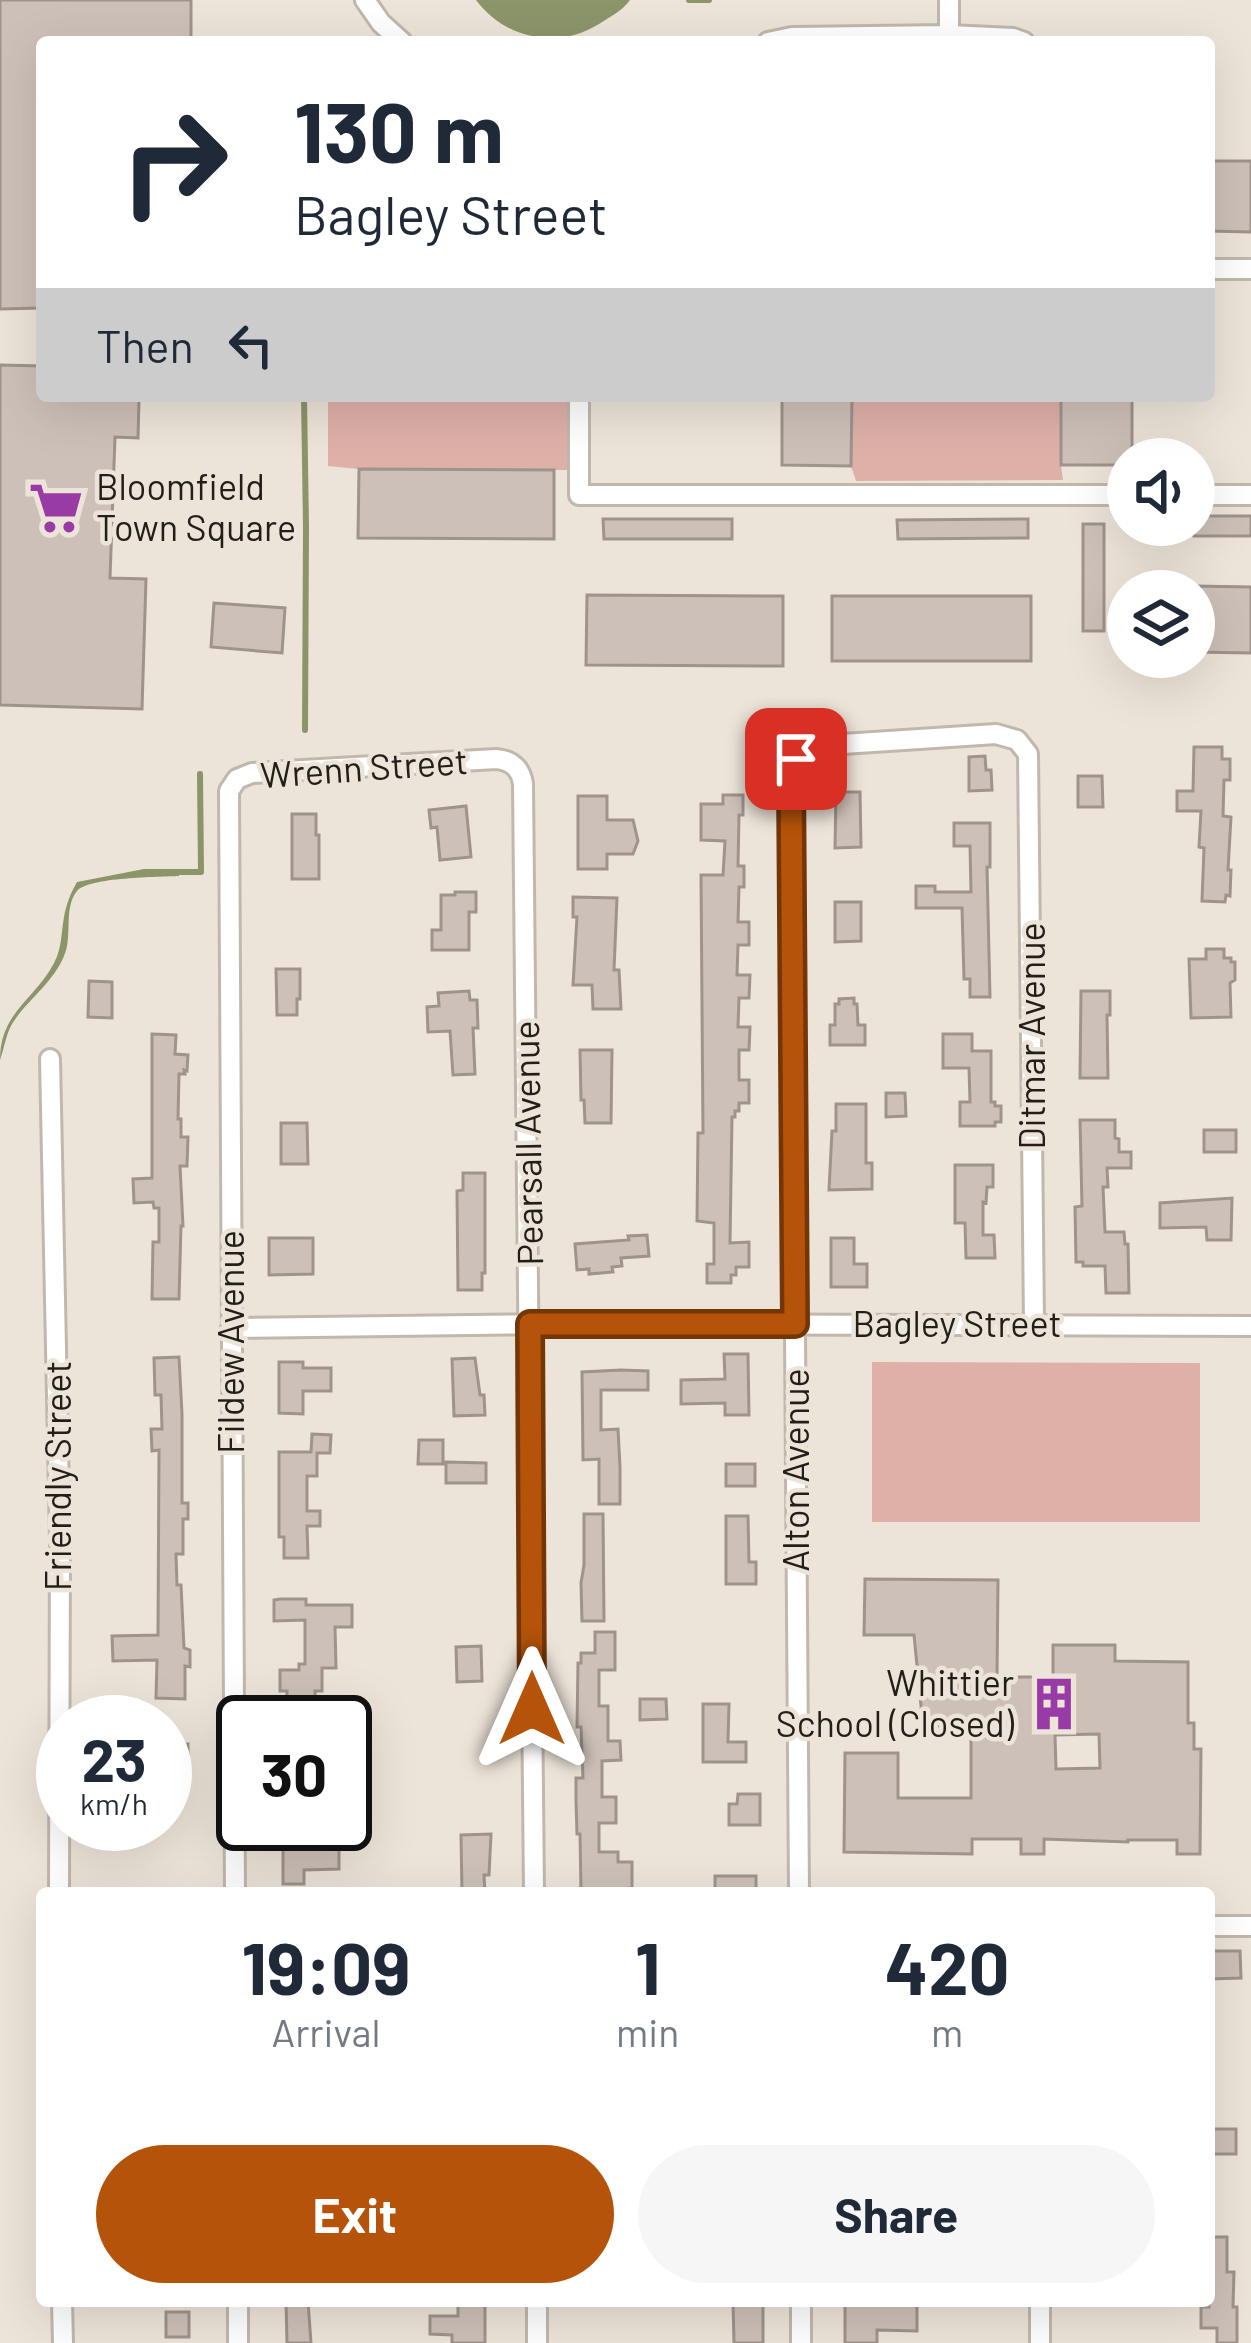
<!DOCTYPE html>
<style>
body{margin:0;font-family:Barlow,sans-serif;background:#f6f6f7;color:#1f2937;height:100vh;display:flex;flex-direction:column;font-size:45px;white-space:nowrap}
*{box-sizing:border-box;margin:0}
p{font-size:39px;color:#747a83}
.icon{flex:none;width:66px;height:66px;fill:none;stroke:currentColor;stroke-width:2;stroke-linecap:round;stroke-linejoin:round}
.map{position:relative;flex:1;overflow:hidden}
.panel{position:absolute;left:36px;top:1887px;width:1179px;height:420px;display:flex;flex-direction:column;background:#fff;border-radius:12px;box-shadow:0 12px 48px #0002}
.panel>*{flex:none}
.guide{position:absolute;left:36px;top:36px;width:1179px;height:366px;border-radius:12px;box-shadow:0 12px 48px #0002;background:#fff;color:#1f2937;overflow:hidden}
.fabs{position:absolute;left:1107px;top:438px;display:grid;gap:24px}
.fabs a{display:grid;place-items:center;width:108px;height:108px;border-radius:50%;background:#fff;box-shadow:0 12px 48px #0002;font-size:60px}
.speed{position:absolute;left:36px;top:1695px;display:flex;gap:24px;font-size:60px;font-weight:700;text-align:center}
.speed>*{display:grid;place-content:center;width:156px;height:156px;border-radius:50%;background:#fff;box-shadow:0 12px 48px #0002;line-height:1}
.speed small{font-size:30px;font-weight:400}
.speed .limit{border:6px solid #111;border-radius:18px;background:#fff;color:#111}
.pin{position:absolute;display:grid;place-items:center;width:102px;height:102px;color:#fff;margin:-51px;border-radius:24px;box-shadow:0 6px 18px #0006}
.me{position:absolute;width:132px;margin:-66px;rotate:0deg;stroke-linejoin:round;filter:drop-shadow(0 0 9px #0008)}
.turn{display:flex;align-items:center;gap:42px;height:252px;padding:0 60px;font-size:54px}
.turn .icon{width:156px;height:156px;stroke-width:2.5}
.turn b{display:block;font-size:84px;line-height:102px}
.then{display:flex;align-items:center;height:114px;padding:0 60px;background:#0003;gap:24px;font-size:45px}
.eta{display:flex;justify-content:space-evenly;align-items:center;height:204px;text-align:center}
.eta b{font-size:72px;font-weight:700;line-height:84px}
.button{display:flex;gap:24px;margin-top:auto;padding:24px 60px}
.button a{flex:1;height:138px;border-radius:72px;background:#b45309;color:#fff;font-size:48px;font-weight:700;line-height:138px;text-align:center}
.button a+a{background:#f6f6f7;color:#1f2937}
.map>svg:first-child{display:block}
</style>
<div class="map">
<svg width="1251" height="2343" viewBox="0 0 1251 2343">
<rect width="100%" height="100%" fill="#ede4d9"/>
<!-- green -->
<path fill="#deb0a8" d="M 328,396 L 567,396 L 567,470 L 359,469 L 328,466 Z
M 852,396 L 1061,396 L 1061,465 L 1063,480 L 856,481 L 851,466 Z
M 872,1362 L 1200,1363 L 1200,1522 L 872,1522 Z"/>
<!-- water -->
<path fill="#8c956a" d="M 476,0 L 630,0 C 621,12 611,16 599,24 C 557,50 505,39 476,0 Z
M 144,869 L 182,869 L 179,876 C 160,877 88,877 77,891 C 63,908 73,937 64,956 C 53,983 27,1000 12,1024 C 6,1034 4,1049 0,1060 C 0,1012 34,1001 54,963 C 62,948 61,934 64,917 C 66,905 71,892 77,882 Z"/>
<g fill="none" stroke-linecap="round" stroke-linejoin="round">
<!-- stream -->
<path stroke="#8c956a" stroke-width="6" d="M 689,0 L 709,0
M 304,396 L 306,527 L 305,730
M 181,872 L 201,872 L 200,774"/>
</g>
<!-- building -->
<path fill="#cdc0b8" stroke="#9f938c" stroke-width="3" fill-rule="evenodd" d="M 0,0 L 191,0 L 191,42 L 42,42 L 42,308 L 0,309 Z
M 1209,161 L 1251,161 L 1251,232 L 1209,231 Z
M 0,365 L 42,366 L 42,396 L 116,396 L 116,399 L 139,400 L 138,438 L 115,437 L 110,578 L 146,579 L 142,709 L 0,705 Z
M 782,396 L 852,396 L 851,466 L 782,465 Z
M 1061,396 L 1132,396 L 1132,459 L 1128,459 L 1128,465 L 1061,465 Z
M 359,469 L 554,470 L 554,539 L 358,538 Z
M 1194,516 L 1251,516 L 1251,536 L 1194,536 Z
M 603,519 L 732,519 L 732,539 L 604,539 Z
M 1028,519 L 1028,538 L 898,539 L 897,520 Z
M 1083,524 L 1104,524 L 1104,631 L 1083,631 Z
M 1194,586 L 1251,587 L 1251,653 L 1194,652 Z
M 587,595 L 783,596 L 783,666 L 586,665 Z
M 832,596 L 1031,596 L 1031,661 L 832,661 Z
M 214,603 L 285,608 L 282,653 L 211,647 Z
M 1194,747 L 1222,747 L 1222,759 L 1230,759 L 1230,780 L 1224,780 L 1223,816 L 1231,817 L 1228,870 L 1231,870 L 1230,896 L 1226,895 L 1225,902 L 1202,901 L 1204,848 L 1199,847 L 1201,811 L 1177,811 L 1177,791 L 1193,791 Z
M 985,756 L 986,770 L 991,770 L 992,790 L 969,791 L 969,757 Z
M 1078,776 L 1102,776 L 1103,807 L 1078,807 Z
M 836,792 L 860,792 L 861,847 L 835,848 Z
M 723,795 L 743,795 L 743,815 L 739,815 L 738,866 L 744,866 L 744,887 L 739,887 L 738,922 L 749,922 L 749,945 L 738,945 L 737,975 L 750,975 L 749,998 L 739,998 L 738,1027 L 750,1027 L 749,1050 L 739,1050 L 739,1080 L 749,1080 L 749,1103 L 739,1103 L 739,1111 L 735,1111 L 735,1117 L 732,1117 L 730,1243 L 749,1242 L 749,1267 L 736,1267 L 736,1275 L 731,1275 L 731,1283 L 707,1283 L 707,1264 L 714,1264 L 714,1223 L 697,1221 L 698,1133 L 703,1133 L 701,875 L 723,875 L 725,841 L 701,840 L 701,804 L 723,804 Z
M 578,796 L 607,796 L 607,820 L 633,820 L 638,841 L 633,854 L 607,854 L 607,869 L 578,869 Z
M 466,806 L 471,857 L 440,860 L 437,827 L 431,828 L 429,810 Z
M 292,814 L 316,814 L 316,835 L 319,835 L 319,879 L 292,879 Z
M 954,823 L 990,823 L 990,867 L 987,867 L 990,997 L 970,997 L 970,979 L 964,979 L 962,908 L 916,908 L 916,886 L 935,886 L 935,892 L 971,892 L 970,846 L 954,846 Z
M 455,892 L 476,892 L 476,912 L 469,912 L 469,950 L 432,950 L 432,930 L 441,930 L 441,895 L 455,895 Z
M 573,897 L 617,898 L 614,970 L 619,970 L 621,1009 L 593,1009 L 592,985 L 573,985 L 577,917 L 573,917 Z
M 835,902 L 861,902 L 861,941 L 835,942 Z
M 1206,949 L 1224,949 L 1224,958 L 1231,958 L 1231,962 L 1235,962 L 1235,980 L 1230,983 L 1231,1017 L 1191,1018 L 1189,959 L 1206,959 Z
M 276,969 L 300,969 L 300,999 L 297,999 L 297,1015 L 277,1015 Z
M 89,981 L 112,982 L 112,1018 L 88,1017 Z
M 469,991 L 470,1000 L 477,1000 L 478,1028 L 473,1028 L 475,1074 L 453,1075 L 450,1031 L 428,1032 L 427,1007 L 439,1006 L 438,993 Z
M 1081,991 L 1110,991 L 1110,1015 L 1107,1015 L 1108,1078 L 1080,1078 Z
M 854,998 L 854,1004 L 857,1004 L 858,1025 L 865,1025 L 865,1045 L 830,1045 L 830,1025 L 835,1025 L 835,1004 L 839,1004 L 839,999 Z
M 152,1034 L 176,1035 L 175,1054 L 188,1055 L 187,1071 L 184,1070 L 185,1074 L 179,1074 L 178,1119 L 181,1119 L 181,1137 L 188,1137 L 187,1166 L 180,1166 L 183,1226 L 181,1226 L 179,1299 L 152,1299 L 153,1242 L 159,1242 L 159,1208 L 154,1208 L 153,1202 L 134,1203 L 133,1179 L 152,1178 Z
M 943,1034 L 972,1034 L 972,1051 L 991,1051 L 991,1102 L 995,1102 L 995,1106 L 1001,1106 L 1001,1122 L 995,1122 L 995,1126 L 960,1126 L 960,1102 L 970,1102 L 969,1068 L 943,1068 Z
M 580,1050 L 612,1050 L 611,1123 L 585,1123 L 584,1100 L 581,1100 Z
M 886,1093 L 905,1093 L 906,1116 L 886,1117 Z
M 836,1104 L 866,1104 L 866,1163 L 872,1163 L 872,1189 L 829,1190 L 832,1131 L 836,1131 Z
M 1080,1120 L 1115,1120 L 1115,1138 L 1119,1139 L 1119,1152 L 1131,1152 L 1131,1168 L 1107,1168 L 1108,1187 L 1103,1187 L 1105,1232 L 1124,1232 L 1125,1244 L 1128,1244 L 1129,1293 L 1106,1293 L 1105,1266 L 1083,1266 L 1083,1262 L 1076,1262 L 1075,1207 L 1082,1206 Z
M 281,1123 L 307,1123 L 308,1164 L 281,1164 Z
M 1204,1130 L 1236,1130 L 1236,1152 L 1204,1152 Z
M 955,1165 L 993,1165 L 993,1187 L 987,1187 L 986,1203 L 983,1202 L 983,1235 L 994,1235 L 995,1258 L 966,1258 L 965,1223 L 955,1223 Z
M 463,1173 L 485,1173 L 485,1273 L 482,1273 L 482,1290 L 458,1290 L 457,1191 L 463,1190 Z
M 1232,1198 L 1231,1240 L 1207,1240 L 1206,1227 L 1160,1228 L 1160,1203 Z
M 647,1235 L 649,1256 L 621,1258 L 622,1266 L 612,1267 L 613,1272 L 589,1274 L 589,1269 L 577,1270 L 575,1244 L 629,1240 L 628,1236 Z
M 269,1238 L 313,1238 L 313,1274 L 269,1275 Z
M 831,1238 L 854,1238 L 854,1264 L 867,1264 L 867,1287 L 831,1287 Z
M 724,1354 L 748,1354 L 749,1415 L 725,1415 L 725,1403 L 681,1404 L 681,1380 L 725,1379 Z
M 179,1357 L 182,1414 L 182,1503 L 188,1503 L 188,1519 L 183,1519 L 183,1554 L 176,1554 L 177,1585 L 181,1585 L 184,1648 L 190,1650 L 190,1667 L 185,1666 L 185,1699 L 156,1698 L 157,1660 L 113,1661 L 112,1636 L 158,1635 L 159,1450 L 152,1451 L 151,1429 L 162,1429 L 161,1395 L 155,1395 L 154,1358 Z
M 475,1358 L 480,1395 L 484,1395 L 485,1415 L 454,1416 L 452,1359 Z
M 279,1362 L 303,1362 L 303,1368 L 331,1368 L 331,1391 L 303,1391 L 303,1414 L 279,1413 Z
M 621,1370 L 648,1371 L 648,1390 L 601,1390 L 601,1430 L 618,1429 L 620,1467 L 620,1504 L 599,1504 L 599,1459 L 583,1460 L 582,1372 Z
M 312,1434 L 331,1435 L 330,1453 L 317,1453 L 317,1476 L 307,1476 L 307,1511 L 320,1511 L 320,1526 L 307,1526 L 308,1558 L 284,1558 L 284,1537 L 279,1537 L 279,1452 L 311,1452 Z
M 419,1440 L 443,1440 L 443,1464 L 418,1464 Z
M 446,1462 L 486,1463 L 486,1483 L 446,1483 Z
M 726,1464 L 755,1464 L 755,1486 L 726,1486 Z
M 584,1514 L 603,1514 L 604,1621 L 582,1621 L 581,1583 L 584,1565 Z
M 726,1516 L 748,1516 L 749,1562 L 756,1562 L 756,1584 L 726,1584 Z
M 865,1579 L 998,1580 L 997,1677 L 1053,1677 L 1053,1645 L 1115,1645 L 1115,1661 L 1188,1662 L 1188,1723 L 1194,1723 L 1194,1749 L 1201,1749 L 1200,1854 L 1177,1854 L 1177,1840 L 1128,1840 L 1128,1842 L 1044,1839 L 1044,1854 L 1021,1854 L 1021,1839 L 972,1839 L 972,1854 L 844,1852 L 845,1753 L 898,1753 L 898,1798 L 971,1798 L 971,1734 L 959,1735 L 959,1726 L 923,1726 L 914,1635 L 864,1635 ZM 1099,1734 L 1100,1768 L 1056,1769 L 1055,1735 Z
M 280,1599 L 306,1599 L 306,1605 L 352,1605 L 352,1627 L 335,1627 L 336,1668 L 322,1668 L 322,1691 L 315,1691 L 316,1722 L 286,1722 L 287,1691 L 280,1691 L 280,1670 L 299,1670 L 299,1664 L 305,1664 L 305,1620 L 274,1621 L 274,1600 Z
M 595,1632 L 615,1632 L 615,1670 L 599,1670 L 599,1706 L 608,1706 L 608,1741 L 620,1741 L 621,1760 L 602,1761 L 602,1797 L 616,1797 L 616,1823 L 599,1823 L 599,1852 L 618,1852 L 618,1862 L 632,1862 L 632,1888 L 581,1892 L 580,1834 L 577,1834 L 576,1801 L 576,1778 L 583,1778 L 581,1727 L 577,1727 L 578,1663 L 581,1663 L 581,1653 L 595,1653 Z
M 481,1646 L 482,1681 L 457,1682 L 456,1647 Z
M 640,1699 L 666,1699 L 667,1719 L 640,1720 Z
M 703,1704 L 729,1704 L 728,1742 L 746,1742 L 746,1762 L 703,1762 Z
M 165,1744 L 188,1744 L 188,1767 L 165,1766 Z
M 738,1794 L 760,1794 L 760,1825 L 729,1825 L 729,1804 L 737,1804 Z
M 283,1824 L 322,1824 L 322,1847 L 339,1847 L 339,1869 L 304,1870 L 304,1884 L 283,1884 Z
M 491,1834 L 489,1875 L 484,1875 L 485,1893 L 462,1893 L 461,1835 Z
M 715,1876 L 756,1876 L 756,1893 L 715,1893 Z
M 1209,1951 L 1240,1951 L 1241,1978 L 1209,1979 Z
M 1209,2129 L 1236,2129 L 1236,2154 L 1209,2154 Z
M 1209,2237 L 1227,2237 L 1227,2272 L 1234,2272 L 1233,2307 L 1237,2307 L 1237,2343 L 1217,2343 L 1217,2328 L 1201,2328 L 1201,2307 L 1209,2307 Z
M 286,2301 L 308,2301 L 311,2343 L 287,2343 Z
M 458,2301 L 485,2301 L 485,2343 L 452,2343 L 452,2335 L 430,2334 L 430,2316 L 458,2316 Z
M 733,2301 L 763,2301 L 763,2343 L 734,2343 Z
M 845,2301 L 917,2305 L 917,2331 L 877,2330 L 877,2343 L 845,2343 Z
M 166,2312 L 189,2312 L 189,2337 L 166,2337 Z"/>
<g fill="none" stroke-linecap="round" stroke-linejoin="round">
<defs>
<path id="street" d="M 365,0 L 381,23 L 402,42
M 949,35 L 949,0
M 768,42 L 792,37 L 949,35 L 1013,38 L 1024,42
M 1209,269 L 1251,269
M 579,396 L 579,495 L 1128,495
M 1194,495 L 1251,495
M 50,1059 L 60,1541 L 59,1893
M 231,1328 L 546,1324 L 1251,1326
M 235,1893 L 229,791 L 237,779 L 252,773 L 496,759 C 512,760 521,769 523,784 L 534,1893
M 799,1893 L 791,775 L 796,759 L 812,746 L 996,734 L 1017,740 L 1028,754 L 1034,1324
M 1209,1926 L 1251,1926
M 62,2301 L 63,2343
M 238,2301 L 238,2343
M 537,2301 L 537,2343
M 801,2301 L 801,2343
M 1040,2301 L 1040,2343"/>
</defs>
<!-- street casing -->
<use href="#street" stroke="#c1b8ad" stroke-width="24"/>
<!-- street -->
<use href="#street" stroke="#fff" stroke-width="18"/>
</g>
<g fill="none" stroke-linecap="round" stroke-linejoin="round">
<defs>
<path id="route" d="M 532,1709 L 530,1324 L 795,1324 L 791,775 L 796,759"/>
</defs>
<!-- route casing -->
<use href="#route" stroke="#753606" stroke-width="30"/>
<!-- route -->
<use href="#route" stroke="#b45309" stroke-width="21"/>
</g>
<!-- icons -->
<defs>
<symbol id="supermarket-bare" viewBox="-9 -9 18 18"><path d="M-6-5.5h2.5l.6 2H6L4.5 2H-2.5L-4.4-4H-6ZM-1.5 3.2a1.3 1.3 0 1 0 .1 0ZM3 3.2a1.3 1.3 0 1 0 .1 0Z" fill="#983ba5" stroke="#ede4d9" stroke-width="2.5" paint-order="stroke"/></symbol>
<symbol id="building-bare" viewBox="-9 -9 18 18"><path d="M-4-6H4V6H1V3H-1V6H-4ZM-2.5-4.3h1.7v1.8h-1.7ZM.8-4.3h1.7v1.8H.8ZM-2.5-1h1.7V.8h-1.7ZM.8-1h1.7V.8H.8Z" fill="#983ba5" stroke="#ede4d9" stroke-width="2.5" paint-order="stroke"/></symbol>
</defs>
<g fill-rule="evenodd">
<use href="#supermarket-bare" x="18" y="470" width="76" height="76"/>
<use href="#building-bare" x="1016" y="1666" width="76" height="76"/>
</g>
<g text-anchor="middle" stroke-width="9" stroke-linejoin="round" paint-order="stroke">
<!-- poi labels -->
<g font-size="36" fill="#221f1b" stroke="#ede4d9" text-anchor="start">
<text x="96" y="500">Bloomfield<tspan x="96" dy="41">Town Square</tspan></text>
<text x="1014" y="1696" text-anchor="end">Whittier<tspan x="1014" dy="41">School (Closed)</tspan></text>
</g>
<!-- street labels -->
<g font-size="36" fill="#221f1b" stroke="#ede4d9">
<text transform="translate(364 768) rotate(-4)" y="13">Wrenn Street</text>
<text transform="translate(1032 1036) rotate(-90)" y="13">Ditmar Avenue</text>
<text transform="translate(528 1143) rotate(-91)" y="13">Pearsall Avenue</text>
<text x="957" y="1337">Bagley Street</text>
<text transform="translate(231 1342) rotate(-90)" y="13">Fildew Avenue</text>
<text transform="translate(796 1470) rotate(-90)" y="13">Alton Avenue</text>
<text transform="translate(58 1476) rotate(-90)" y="13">Friendly Street</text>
</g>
</g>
</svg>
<div class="fabs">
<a><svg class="icon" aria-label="sound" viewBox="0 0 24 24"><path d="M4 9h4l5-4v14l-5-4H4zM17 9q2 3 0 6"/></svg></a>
<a><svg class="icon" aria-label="layers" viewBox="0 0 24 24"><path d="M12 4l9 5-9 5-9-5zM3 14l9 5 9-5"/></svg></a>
</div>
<div class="speed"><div>23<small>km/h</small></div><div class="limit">30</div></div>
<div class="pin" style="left:796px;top:759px;background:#d93025"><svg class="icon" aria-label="arrive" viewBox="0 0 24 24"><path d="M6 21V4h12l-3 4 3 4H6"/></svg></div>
<svg class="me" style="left:532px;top:1709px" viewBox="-20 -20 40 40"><path d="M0-17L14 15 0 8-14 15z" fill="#b45309" stroke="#fff" stroke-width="4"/></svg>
<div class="guide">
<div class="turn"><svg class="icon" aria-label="right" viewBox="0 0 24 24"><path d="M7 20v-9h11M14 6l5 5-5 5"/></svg><div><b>130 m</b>Bagley Street</div></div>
<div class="then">Then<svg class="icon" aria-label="left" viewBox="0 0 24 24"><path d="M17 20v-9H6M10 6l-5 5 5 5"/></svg></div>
</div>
<section class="panel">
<div class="eta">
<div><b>19:09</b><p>Arrival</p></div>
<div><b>1</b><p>min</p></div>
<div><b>420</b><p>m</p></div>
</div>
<div class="button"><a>Exit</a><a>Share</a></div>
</section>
</div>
